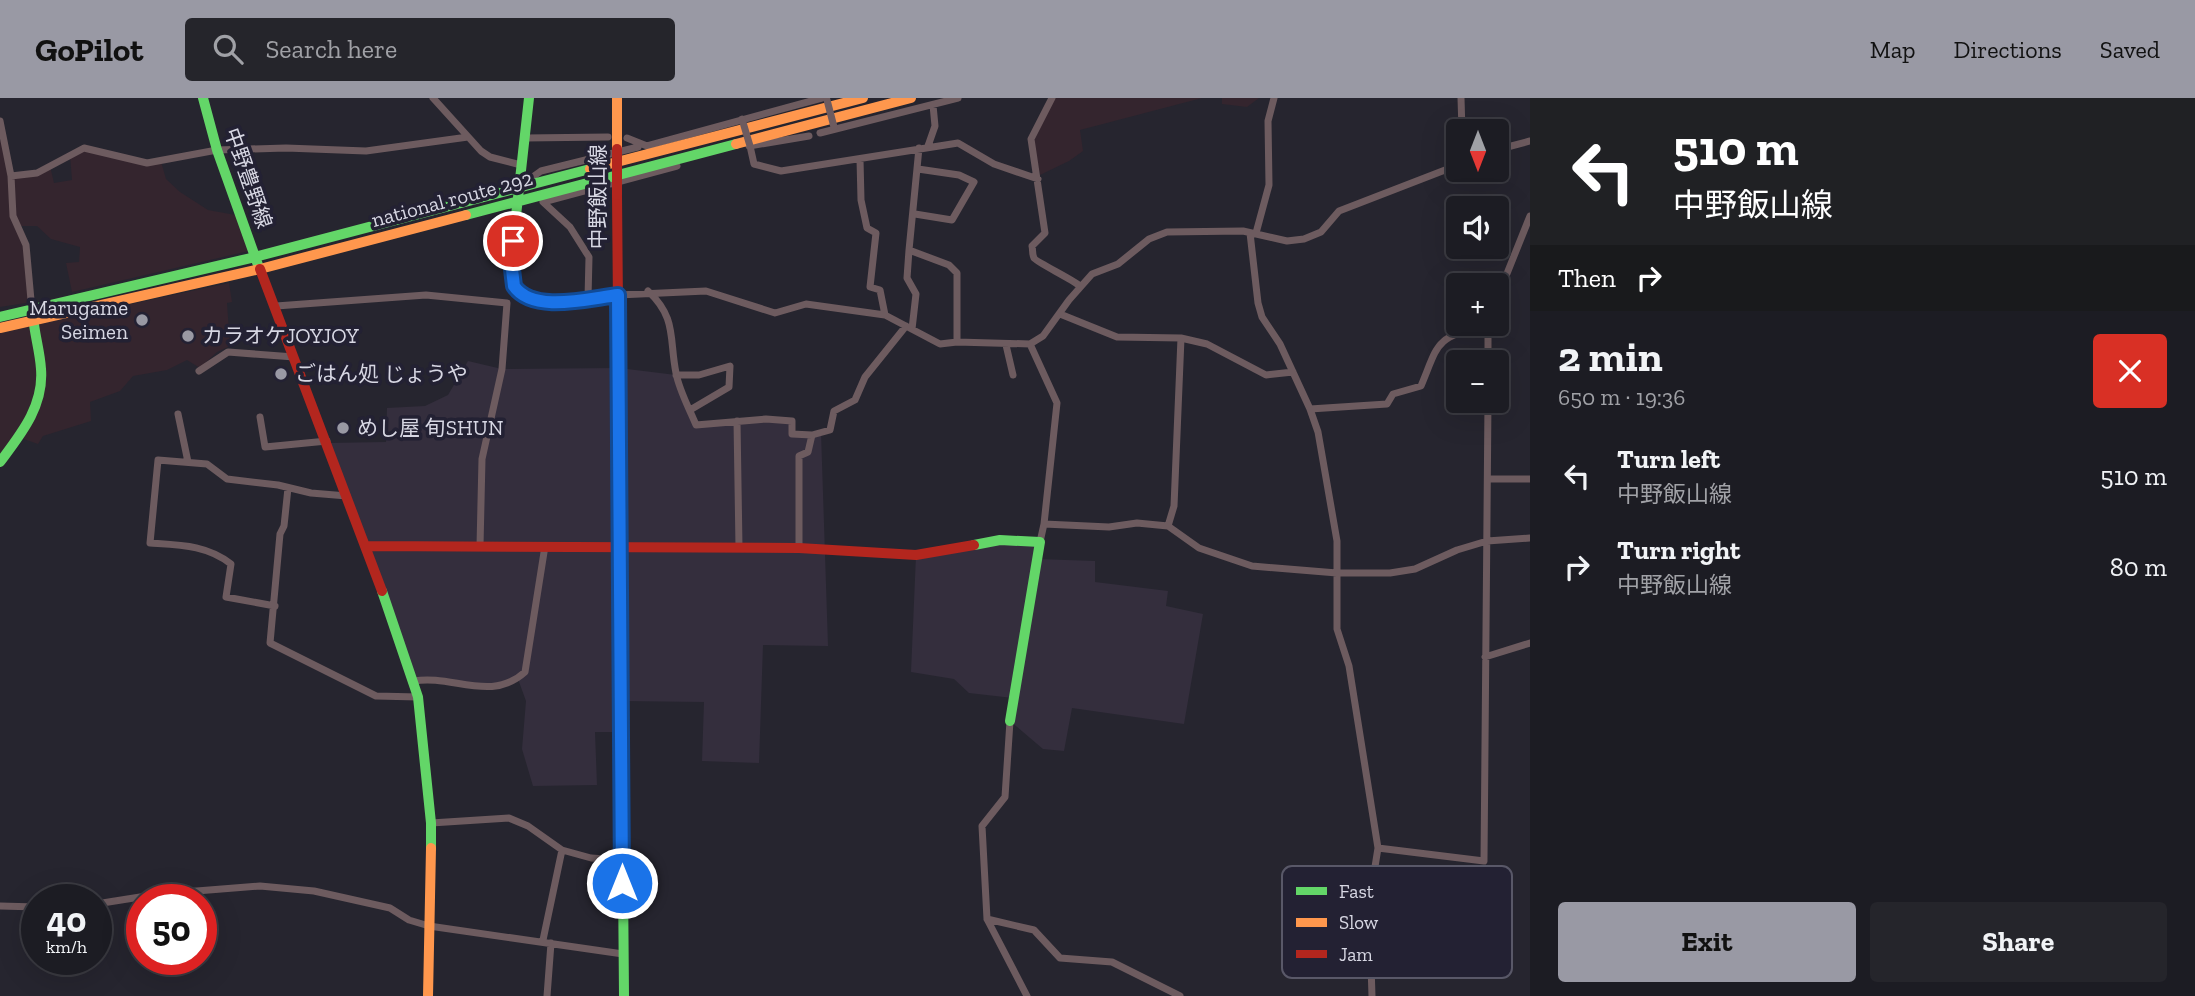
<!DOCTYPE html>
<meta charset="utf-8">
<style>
body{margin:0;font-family:"Zilla Slab","Noto Sans JP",serif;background:#25252b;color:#f1f3f6;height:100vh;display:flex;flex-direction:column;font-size:26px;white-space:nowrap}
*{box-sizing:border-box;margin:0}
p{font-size:23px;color:#a0a1a6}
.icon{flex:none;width:38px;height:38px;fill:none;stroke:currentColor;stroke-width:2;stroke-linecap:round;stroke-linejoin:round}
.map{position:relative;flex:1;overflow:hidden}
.side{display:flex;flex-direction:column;background:#1c1c23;width:665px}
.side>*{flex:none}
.banner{background:#202124;color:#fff;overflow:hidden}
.needle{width:46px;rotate:180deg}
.buttons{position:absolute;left:1446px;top:21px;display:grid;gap:14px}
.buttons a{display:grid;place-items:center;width:63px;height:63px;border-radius:7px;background:#1c1c23;box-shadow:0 7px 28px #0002,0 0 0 2px #3a3a41;font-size:35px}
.speed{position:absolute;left:21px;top:786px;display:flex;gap:14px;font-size:35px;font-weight:700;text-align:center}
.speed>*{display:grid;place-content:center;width:91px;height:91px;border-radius:50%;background:#1c1c23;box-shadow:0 7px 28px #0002,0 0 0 2px #3a3a41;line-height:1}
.speed small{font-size:18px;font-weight:400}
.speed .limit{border:10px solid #d22;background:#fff;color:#111}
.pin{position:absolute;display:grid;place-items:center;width:60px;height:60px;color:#fff;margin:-30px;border:4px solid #fff;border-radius:50%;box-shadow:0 2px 7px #0007}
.me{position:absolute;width:77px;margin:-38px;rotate:0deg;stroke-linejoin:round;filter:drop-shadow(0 0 5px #0008)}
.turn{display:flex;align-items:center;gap:24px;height:147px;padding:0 28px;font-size:32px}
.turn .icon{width:91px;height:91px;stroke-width:2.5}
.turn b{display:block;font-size:49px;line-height:60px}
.then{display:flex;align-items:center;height:66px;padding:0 28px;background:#0003;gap:14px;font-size:26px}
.round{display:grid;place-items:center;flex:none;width:74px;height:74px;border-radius:7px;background:#25252b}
.headline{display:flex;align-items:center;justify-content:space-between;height:119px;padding:0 28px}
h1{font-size:42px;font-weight:800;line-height:52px}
.cta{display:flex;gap:14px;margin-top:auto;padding:14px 28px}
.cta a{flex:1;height:80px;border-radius:7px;background:#9999a4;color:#111;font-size:28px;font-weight:800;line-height:80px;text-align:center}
.cta a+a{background:#25252b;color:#f1f3f6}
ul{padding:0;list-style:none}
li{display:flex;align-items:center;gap:21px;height:91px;padding:0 28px}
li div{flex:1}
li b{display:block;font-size:26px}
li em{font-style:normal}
header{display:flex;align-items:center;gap:42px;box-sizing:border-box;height:98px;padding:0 35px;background:#9999a4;color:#111}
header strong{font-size:33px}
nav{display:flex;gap:38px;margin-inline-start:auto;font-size:24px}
.search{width:490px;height:63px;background:#25252b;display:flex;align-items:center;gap:18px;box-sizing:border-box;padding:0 24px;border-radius:7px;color:#a0a1a6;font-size:26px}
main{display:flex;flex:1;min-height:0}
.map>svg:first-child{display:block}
</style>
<header>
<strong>GoPilot</strong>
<div class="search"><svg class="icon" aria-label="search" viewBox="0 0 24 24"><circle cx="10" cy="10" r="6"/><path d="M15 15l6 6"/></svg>Search here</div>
<nav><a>Map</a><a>Directions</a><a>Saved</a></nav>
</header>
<main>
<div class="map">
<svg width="1530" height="898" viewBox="0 0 1530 898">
<rect width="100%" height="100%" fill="#26252f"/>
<!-- commercial -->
<path fill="#34252e" d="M 1055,0 L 1202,0 L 1080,32 L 1083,53 L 1069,63 L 1040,77 L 1034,44 L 1036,32 Z
M 1222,0 L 1259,0 L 1247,9 L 1222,6 Z
M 4,42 L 12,77 L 25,78 L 50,68 L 54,85 L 72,82 L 70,57 L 84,50 L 147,65 L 160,60 L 166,81 L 180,94 L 208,112 L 241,118 L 253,152 L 72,194 L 66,165 L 79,164 L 80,149 L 51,141 L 37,128 L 21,128 L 32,204 L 0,209 L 0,43 Z
M 229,185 L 232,204 L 227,205 L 230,248 L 217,254 L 200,270 L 187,262 L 167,272 L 133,278 L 120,293 L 90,304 L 91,323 L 43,338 L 38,346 L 18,339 L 0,364 L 0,234 Z"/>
<!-- industrial -->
<path fill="#342e3d" d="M 468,263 L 502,271 L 619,270 L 676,277 L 696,327 L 792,323 L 792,335 L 821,334 L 828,548 L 763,547 L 759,665 L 702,663 L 704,604 L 622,603 L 622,634 L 595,634 L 597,687 L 533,688 L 522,651 L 526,603 L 518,581 L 489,590 L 414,583 L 328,345 L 386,344 L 387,310 L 425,308 L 448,297 Z
M 1000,442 L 1040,444 L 1037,461 L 1095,463 L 1095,484 L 1168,493 L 1166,508 L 1203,516 L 1184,626 L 1072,610 L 1064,653 L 1043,651 L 1010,623 L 1013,600 L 969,595 L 954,581 L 911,574 L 916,457 Z"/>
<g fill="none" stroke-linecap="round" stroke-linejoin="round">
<!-- street -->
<path stroke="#6d5b5f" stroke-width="7" d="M 433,0 L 481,53 L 490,59 L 521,67
M 1052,0 L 1031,41 L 1045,135 L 1032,148 C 1033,152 1032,156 1034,160 C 1036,164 1072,181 1080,188
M 1461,0 L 1462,33
M 0,23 L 11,78 L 13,118 L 26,147 L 32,213
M 820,35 L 958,0
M 525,40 L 608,39
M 627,40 L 647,48 L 822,0
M 749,48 L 809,38
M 750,48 L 754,66 L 781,73 L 958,45 L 994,66 L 1038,81
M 928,48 L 935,28 L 933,7
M 919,50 L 909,152 L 949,167 L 957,175 L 957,244
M 1496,52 L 1530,43
M 860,61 L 861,102 L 867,130 L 876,135 L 870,189 L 880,192 L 885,217
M 11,78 L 37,75 L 84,50 L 147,65 L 217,52 L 286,50 L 366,53 L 468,39
M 529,87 L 534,78 L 541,73 L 638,49
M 915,116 L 952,122 L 974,84 L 959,77 L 918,71
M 1250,135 L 1258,205 L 1262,219 L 1280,246 L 1310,311 L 1318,334 L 1337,443 L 1337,531 L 1349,568 L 1378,750 L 1369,806 L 1372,898
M 1256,135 L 1269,87 L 1268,23 L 1274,0
M 909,152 L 907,180 L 916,196 L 912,231
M 648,193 C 677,220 669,240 676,275 C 679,292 689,310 696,327 L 766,321 L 792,323 L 792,336 L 812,337 L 808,354 L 799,358 L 799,450
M 618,197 L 706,193 L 775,215 L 806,206 L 885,217 L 940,246 L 957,244 L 1030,246 L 1043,238 L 1069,202 L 1092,176 L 1118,166 L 1149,141 L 1167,134 L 1243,133 L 1287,143 L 1304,141 L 1321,134 L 1339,113 L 1458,67
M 588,200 L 589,159 L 570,129 L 543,104 L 677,68
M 1496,203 L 1530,118
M 276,208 L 426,197 L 507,205 L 502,271 L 482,361 L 480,448
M 1060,216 L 1117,239 L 1181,240 L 1207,246 L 1266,277 L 1293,274
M 1488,226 L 1488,264
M 1030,246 L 1057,305 L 1044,426
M 1006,247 L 1013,277
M 199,273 L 228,254 L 294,259
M 676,277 L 699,277 L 730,268 L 729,289 L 690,312
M 1310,311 L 1387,306 L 1393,296 L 1421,288 C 1440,242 1434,243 1483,226
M 178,316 L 188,364
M 260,319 L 265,349 L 327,343
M 737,323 L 739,449
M 812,337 L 830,332 L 834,313 L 855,302 L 865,279 L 906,228
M 1488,381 L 1530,381
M 288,390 L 284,428 L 280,436 L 270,545 L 376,598 L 418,599
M 1168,428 L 1174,408 L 1181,240
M 1040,444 L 1044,426 L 1109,429 L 1137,425 L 1168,428 L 1199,450 L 1252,468 L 1337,475 L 1390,475 L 1415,471 L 1457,452 L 1487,443 L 1530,440
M 275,508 L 226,499 L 231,466 C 207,447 180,447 150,445 L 158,362 L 207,366 L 227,381 L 278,387 L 311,395 L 347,398
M 1485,559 L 1530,545
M 414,583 C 452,576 491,605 525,574 L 545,448
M 1010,623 L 1005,699 L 982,728 L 987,821 L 1027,898
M 431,725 L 509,720 L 528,728 L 562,752 L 591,760 L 622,762
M 1378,750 L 1484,763 L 1488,303
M 96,806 L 159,796 L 260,788 L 314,793 L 390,810 L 409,822 L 429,828 L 623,856
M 0,808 L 37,809
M 987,821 L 1034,832 L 1060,860 L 1112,864 L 1180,898
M 543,842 L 562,752
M 547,898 L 551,845"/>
<!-- fast -->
<path stroke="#63d668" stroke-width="10" d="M 203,0 L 217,52 L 258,167
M 529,0 L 511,163 C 511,172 510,183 515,190 C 530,215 594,200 618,197
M 466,117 L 736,46
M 0,219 L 255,159 L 590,71
M 0,364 C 21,336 44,308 41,271 C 40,253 34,235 33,217
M 974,447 L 1000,442 L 1040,444 L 1010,623
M 382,493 L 418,599 L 431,725 L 431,750
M 621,542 L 624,898"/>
<!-- slow -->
<path stroke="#ff974d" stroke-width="10" d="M 617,0 L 617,51
M 736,46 L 911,0
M 590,71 L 863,0
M 0,230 L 260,171 L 466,117
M 428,898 L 431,750"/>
<!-- jam -->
<path stroke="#b3261e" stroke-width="10" d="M 617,97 L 621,542
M 260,171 L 382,493
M 367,448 L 799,450 L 916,457 L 974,447"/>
<!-- street-bridge -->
<path stroke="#6d5b5f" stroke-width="7" d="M 827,2 L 834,29
M 742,21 L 750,48"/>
<!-- jam-bridge -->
<path stroke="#b3261e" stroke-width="10" d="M 617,51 L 617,97"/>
</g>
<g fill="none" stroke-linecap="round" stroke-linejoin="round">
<defs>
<path id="route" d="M 513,143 L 511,163 L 514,188 C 533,216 590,200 618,197 L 622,785"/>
</defs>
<!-- route casing -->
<use href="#route" stroke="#114b97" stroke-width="18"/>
<!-- route -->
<use href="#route" stroke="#1a73e8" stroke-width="12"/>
</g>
<!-- markers -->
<g fill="#9999a4" stroke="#232133" stroke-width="2.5">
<circle cx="142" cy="222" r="7"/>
<circle cx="188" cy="238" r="7"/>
<circle cx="281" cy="276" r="7"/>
<circle cx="343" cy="330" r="7"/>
</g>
<g text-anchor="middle" stroke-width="7" stroke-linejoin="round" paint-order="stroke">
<!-- street labels -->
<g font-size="21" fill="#d7d7e3" stroke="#232133">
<text transform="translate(248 80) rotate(71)" y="7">中野豊野線</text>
<text transform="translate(598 99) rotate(-90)" y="7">中野飯山線</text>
<text transform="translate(452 101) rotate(-15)" y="7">national route 292</text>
</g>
<!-- poi labels -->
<g font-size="21" fill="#d7d7e3" stroke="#232133" text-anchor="start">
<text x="128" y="217" text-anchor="end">Marugame<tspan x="128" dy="24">Seimen</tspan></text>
<text x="202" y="245">カラオケJOYJOY</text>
<text x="295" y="283">ごはん処 じょうや</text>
<text x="357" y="337">めし屋 旬SHUN</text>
</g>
</g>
<!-- legend -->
<rect x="1282" y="768" width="230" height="112" rx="10" fill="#232133" stroke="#595868" stroke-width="2"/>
<rect x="1296" y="789" width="31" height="8" fill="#63d668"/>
<rect x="1296" y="820" width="31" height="9" fill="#ff974d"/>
<rect x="1296" y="852" width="31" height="8" fill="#b3261e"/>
<g font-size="19" fill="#d7d7e3">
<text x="1339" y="800">Fast</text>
<text x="1339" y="831">Slow</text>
<text x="1339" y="863">Jam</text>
</g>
</svg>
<div class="buttons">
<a><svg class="needle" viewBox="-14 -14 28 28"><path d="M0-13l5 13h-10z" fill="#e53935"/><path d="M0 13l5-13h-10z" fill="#a0a1a6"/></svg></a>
<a><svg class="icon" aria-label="sound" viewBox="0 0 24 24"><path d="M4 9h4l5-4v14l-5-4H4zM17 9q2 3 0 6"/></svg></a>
<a>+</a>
<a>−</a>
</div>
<div class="speed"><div>40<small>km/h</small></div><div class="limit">50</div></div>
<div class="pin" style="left:513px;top:143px;background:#d93025"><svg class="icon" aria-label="arrive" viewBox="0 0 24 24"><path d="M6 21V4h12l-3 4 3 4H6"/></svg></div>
<svg class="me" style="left:622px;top:785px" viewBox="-20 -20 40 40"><circle r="17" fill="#1a73e8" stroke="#fff" stroke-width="3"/><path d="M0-11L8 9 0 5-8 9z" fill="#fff"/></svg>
</div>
<section class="side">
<div class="banner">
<div class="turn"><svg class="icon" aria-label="left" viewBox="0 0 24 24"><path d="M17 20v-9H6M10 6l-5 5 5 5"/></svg><div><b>510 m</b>中野飯山線</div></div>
<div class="then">Then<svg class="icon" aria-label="right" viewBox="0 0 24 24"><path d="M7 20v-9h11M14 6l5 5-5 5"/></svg></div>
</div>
<div class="headline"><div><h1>2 min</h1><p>650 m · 19:36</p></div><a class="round" style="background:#d93025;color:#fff"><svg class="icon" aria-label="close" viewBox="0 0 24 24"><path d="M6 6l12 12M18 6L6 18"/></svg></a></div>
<ul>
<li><svg class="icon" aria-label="left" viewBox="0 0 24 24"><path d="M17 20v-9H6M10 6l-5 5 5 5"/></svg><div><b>Turn left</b><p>中野飯山線</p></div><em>510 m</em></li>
<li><svg class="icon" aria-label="right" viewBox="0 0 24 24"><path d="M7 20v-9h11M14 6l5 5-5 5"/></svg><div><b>Turn right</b><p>中野飯山線</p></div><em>80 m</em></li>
</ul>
<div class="cta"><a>Exit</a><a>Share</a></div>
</section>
</main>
